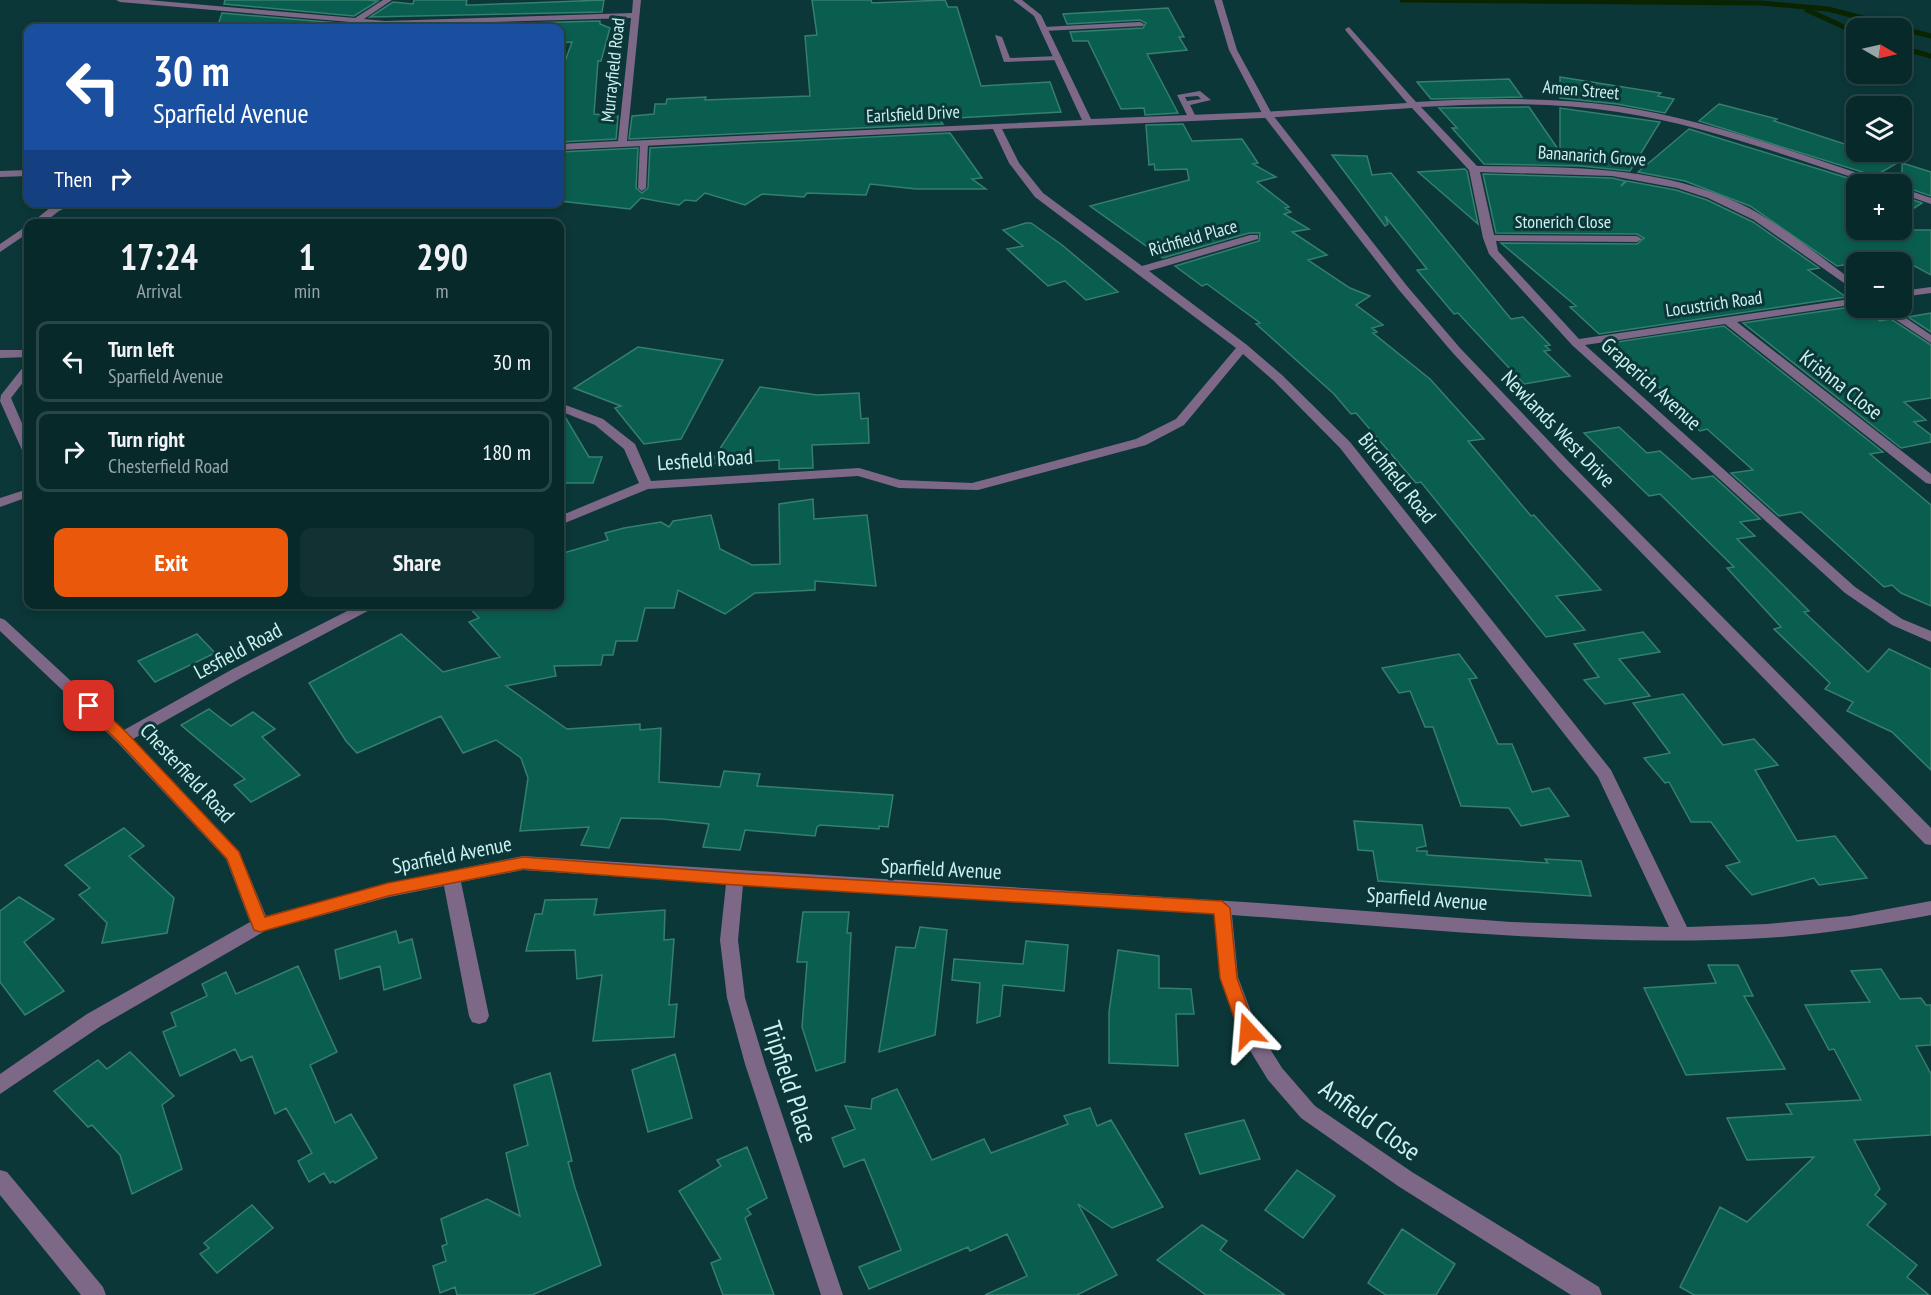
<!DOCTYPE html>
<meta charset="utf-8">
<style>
body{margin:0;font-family:"PT Sans Narrow",sans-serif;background:#113132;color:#f1f3f6;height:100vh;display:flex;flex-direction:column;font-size:22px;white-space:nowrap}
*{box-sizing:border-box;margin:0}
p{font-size:20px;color:#98a6a8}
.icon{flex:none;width:33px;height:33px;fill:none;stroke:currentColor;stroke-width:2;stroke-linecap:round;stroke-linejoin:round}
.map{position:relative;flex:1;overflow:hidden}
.details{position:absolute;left:24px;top:219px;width:540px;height:390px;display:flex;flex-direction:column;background:#08292a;border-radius:12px;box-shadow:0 3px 9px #0003,0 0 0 2px #294547}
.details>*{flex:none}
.hud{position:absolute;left:24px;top:24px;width:540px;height:183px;border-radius:12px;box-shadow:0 3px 9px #0003,0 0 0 2px #294547;background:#1a4fa0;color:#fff;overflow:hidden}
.needle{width:39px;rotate:99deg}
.tools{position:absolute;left:1846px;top:18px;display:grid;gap:12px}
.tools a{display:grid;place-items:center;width:66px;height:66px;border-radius:12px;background:#08292a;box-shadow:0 3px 9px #0003,0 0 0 2px #294547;font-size:30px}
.pin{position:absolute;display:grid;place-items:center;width:51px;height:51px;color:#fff;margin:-26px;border-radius:12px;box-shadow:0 3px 9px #0006}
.me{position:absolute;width:66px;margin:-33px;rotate:341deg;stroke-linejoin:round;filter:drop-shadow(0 0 4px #0008)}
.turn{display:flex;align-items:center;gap:21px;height:126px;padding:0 30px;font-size:27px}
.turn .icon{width:78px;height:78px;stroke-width:2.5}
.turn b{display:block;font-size:42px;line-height:51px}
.then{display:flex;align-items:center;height:57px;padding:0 30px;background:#0003;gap:12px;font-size:22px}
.eta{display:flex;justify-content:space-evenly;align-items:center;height:102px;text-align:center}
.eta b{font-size:36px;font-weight:600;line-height:42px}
.action{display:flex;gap:12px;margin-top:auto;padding:12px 30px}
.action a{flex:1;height:69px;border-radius:12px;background:#ea580c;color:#fff;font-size:24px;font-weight:600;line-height:69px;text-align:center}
.action a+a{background:#113132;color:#f1f3f6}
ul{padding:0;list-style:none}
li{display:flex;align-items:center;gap:18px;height:81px;margin:0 12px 9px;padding:0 18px;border:3px solid #294547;border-radius:12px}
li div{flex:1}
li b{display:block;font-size:22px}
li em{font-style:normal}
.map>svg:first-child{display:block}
</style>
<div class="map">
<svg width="1931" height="1295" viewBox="0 0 1931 1295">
<rect width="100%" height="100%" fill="#0b3738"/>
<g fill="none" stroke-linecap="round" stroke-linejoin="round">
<!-- stream -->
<path stroke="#0a2300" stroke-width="5" d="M 1402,0 L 1761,3 L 1828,9 L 1931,36
M 1807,10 L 1857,33
M 1902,48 L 1931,56"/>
</g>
<!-- building -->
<path fill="#0a5e4f" stroke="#367f6e" stroke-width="1.5" d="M 225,0 L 367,0 L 378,1 L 354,16 L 224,4 Z
M 414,0 L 467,0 L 466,5 L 472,5 L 604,0 L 602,12 L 370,17 L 393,2 L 413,4 Z
M 812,0 L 871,0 L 872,3 L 945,0 L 948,7 L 957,7 L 981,86 L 1050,82 L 1061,112 L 939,119 L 943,124 L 629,139 L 632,116 L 654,114 L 655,104 L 666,104 L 667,99 L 706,97 L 705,100 L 810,96 L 805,36 L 817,35 Z
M 1168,8 L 1184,37 L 1179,37 L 1187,50 L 1147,54 L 1178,113 L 1145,115 L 1144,108 L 1121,109 L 1088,41 L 1073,41 L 1070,32 L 1143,28 L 1146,23 L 1140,20 L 1067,24 L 1063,14 Z
M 222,13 L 385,27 L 600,21 L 600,24 L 610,28 L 601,61 L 598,61 L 594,114 L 618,116 L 616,139 L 560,142 L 560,75 L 572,42 L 560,43 L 560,28 L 217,28 Z
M 1560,77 L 1661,93 L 1658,96 L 1674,99 L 1665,113 L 1617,104 L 1560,98 Z
M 1509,79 L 1522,97 L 1431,99 L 1417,82 Z
M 1719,104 L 1777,119 L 1774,121 L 1857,148 L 1857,152 L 1868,152 L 1899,162 L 1875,176 L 1699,121 Z
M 1529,107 L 1560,152 L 1560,108 L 1660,122 L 1630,171 L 1581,166 L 1484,164 L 1452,128 L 1457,128 L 1439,108 Z
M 1183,124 L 1192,141 L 1242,139 L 1258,163 L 1253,164 L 1276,177 L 1257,182 L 1289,207 L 1285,208 L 1291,212 L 1284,214 L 1309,229 L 1292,232 L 1327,255 L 1308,260 L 1350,288 L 1370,296 L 1356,305 L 1383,325 L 1372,328 L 1377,332 L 1373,333 L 1430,379 L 1484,439 L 1468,441 L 1531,516 L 1534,515 L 1601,590 L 1556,596 L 1585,630 L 1546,637 L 1421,482 L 1416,483 L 1356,413 L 1351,414 L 1334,394 L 1256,324 L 1260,323 L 1207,284 L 1202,286 L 1175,266 L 1259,241 L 1260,233 L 1249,233 L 1163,258 L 1090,206 L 1189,180 L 1187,169 L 1155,170 L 1154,164 L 1149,165 L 1146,125 Z
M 1689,129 L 1864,183 L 1857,184 L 1857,230 L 1893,230 L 1902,233 L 1902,230 L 1931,230 L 1931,275 L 1898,257 L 1837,266 L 1750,206 L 1685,181 L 1638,172 Z
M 950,133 L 982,178 L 972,179 L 986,189 L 916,189 L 870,184 L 866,195 L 807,193 L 804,197 L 762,194 L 745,205 L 705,193 L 696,201 L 685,200 L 679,205 L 641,198 L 630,209 L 560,201 L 560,152 L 638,148 L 636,188 L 642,193 L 648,188 L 650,148 Z
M 1332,155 L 1367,156 L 1372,175 L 1391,173 L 1511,319 L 1523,317 L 1550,345 L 1545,346 L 1550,350 L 1544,351 L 1570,376 L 1524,384 L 1458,313 L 1454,314 L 1417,270 L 1427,269 L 1385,216 L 1388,224 L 1385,226 Z
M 1902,163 L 1931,172 L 1931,196 L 1902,186 Z
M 1465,169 L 1467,171 L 1478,224 L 1418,172 Z
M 1483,174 L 1612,178 L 1625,181 L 1621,186 L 1627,181 L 1676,190 L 1707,200 L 1753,222 L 1819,268 L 1808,270 L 1846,297 L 1599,334 L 1570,307 L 1576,306 L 1501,243 L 1637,244 L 1644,238 L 1637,234 L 1496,233 Z
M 1902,196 L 1922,203 L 1902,216 Z
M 1026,223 L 1031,223 L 1062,245 L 1118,292 L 1086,300 L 1065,281 L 1048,286 L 1007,249 L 1023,246 L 1003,230 Z
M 1857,306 L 1880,321 L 1891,319 L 1931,345 L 1931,398 L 1904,402 L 1926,420 L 1914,422 L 1931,435 L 1931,442 L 1901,448 L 1743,323 Z
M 1931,313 L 1931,332 L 1908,317 Z
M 1724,326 L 1883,452 L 1870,454 L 1931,505 L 1931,606 L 1901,593 L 1892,585 L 1884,587 L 1801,512 L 1779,516 L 1731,473 L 1753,470 L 1707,429 L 1700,431 L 1665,399 L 1671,398 L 1610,343 Z
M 638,347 L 723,360 L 681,439 L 644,444 L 615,408 L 621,406 L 574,388 Z
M 760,387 L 817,395 L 859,393 L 861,419 L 868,418 L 869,443 L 812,445 L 813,468 L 779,469 L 779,460 L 710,464 Z
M 560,413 L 564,415 L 589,457 L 602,457 L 593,483 L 560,483 Z
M 1619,427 L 1647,453 L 1660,451 L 1692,479 L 1713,476 L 1760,519 L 1740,522 L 1755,536 L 1737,539 L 1809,611 L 1804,612 L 1868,672 L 1889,649 L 1931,669 L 1931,770 L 1892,732 L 1847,711 L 1853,702 L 1825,689 L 1830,683 L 1774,629 L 1781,627 L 1727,568 L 1734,567 L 1660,494 L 1649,496 L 1584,433 Z
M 813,499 L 814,519 L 867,515 L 876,586 L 815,581 L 815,590 L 755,593 L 725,614 L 678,590 L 674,608 L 645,608 L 637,641 L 616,641 L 613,655 L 603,655 L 601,665 L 554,666 L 556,676 L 506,686 L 567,729 L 640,724 L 640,730 L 661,728 L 659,782 L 720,787 L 724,771 L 760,774 L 757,786 L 893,795 L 888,827 L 879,826 L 879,829 L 820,825 L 817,827 L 815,836 L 745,830 L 740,850 L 703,847 L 709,824 L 662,819 L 621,818 L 609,848 L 581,845 L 589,827 L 520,831 L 528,778 L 521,758 L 496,740 L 463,753 L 441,716 L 357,753 L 346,741 L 309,683 L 401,634 L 443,672 L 500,657 L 469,622 L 479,618 L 466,604 L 560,604 L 560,554 L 608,540 L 605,533 L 624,528 L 661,522 L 669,527 L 673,521 L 711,515 L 720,549 L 752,565 L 780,564 L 779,504 Z
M 1643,632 L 1660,652 L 1619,659 L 1650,696 L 1605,704 L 1584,680 L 1599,677 L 1574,644 Z
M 197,634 L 215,653 L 155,682 L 138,661 Z
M 1459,654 L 1477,678 L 1469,679 L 1498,744 L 1512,744 L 1532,792 L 1549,788 L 1569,816 L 1521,826 L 1509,808 L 1461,806 L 1433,727 L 1425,727 L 1410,691 L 1399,693 L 1382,668 Z
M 1683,694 L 1723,745 L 1754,739 L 1778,765 L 1755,770 L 1797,841 L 1835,836 L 1867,878 L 1819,885 L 1814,878 L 1752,895 L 1726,866 L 1740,862 L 1711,822 L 1691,822 L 1669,782 L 1665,783 L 1644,758 L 1670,753 L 1633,703 Z
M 209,709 L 231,726 L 253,712 L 275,729 L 262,737 L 300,775 L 251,802 L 234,785 L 245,779 L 181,725 Z
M 1354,821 L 1422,825 L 1426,846 L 1417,848 L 1417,851 L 1427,851 L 1427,855 L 1548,863 L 1545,859 L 1581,861 L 1591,896 L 1378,881 L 1373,851 L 1358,850 Z
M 124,828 L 144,846 L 129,856 L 174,898 L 167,933 L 102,943 L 107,923 L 79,895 L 90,888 L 65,865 Z
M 19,897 L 54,919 L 24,942 L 64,991 L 25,1015 L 0,982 L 0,911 Z
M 597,899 L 594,915 L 665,910 L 664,940 L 674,939 L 669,1005 L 677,1004 L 674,1037 L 593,1041 L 602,975 L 577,979 L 575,950 L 526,951 L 535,914 L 542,914 L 545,900 Z
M 803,912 L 849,912 L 847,933 L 851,933 L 845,1062 L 816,1071 L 802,1027 L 807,962 L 797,962 Z
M 920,927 L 947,930 L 935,1035 L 879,1052 L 896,947 L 915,948 Z
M 396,931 L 399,943 L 412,939 L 421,978 L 384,990 L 380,966 L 340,979 L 335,950 Z
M 1026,941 L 1068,945 L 1064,991 L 1003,985 L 1000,1016 L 977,1023 L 980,983 L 952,980 L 954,959 L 1023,964 Z
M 1118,950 L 1159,956 L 1159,988 L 1191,989 L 1194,1014 L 1176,1014 L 1178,1066 L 1109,1063 L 1109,1012 Z
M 1708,965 L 1738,965 L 1753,996 L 1744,996 L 1785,1069 L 1686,1075 L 1644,988 L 1716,983 Z
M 298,966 L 337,1052 L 310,1065 L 335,1123 L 351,1114 L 377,1158 L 335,1183 L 333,1181 L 330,1183 L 324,1173 L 309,1182 L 298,1161 L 312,1153 L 286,1108 L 275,1114 L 252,1056 L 241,1061 L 235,1049 L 180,1076 L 163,1032 L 176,1026 L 171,1013 L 207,996 L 202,984 L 226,972 L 236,994 Z
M 1881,969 L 1900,999 L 1921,998 L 1926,1005 L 1931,1005 L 1931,1045 L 1916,1046 L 1931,1074 L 1931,1135 L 1854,1140 L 1880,1189 L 1875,1195 L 1886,1204 L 1867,1225 L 1917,1265 L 1907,1277 L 1929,1295 L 1694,1295 L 1680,1287 L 1720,1207 L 1747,1222 L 1814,1157 L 1747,1160 L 1727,1118 L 1792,1114 L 1786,1104 L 1861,1100 L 1834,1049 L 1829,1050 L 1805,1005 L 1870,1002 L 1851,971 Z
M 130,1052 L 174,1096 L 162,1105 L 182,1169 L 132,1194 L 120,1155 L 92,1125 L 88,1127 L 54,1091 L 98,1060 L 107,1069 Z
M 675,1054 L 692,1118 L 648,1132 L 632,1070 Z
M 550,1073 L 572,1161 L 568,1162 L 575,1188 L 601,1265 L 532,1295 L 457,1295 L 455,1287 L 440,1293 L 433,1266 L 446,1261 L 442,1246 L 447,1244 L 441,1219 L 487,1199 L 520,1216 L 506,1153 L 528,1145 L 514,1085 Z
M 897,1089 L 932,1160 L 984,1139 L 991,1153 L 1068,1124 L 1064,1116 L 1090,1108 L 1097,1126 L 1111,1120 L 1163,1207 L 1112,1228 L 1078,1204 L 1117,1275 L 1077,1295 L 985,1295 L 1027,1276 L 1007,1234 L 970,1251 L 968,1247 L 869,1289 L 859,1267 L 901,1250 L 864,1159 L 844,1167 L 832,1138 L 855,1129 L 845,1106 L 871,1109 L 872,1099 Z
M 1244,1120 L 1260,1159 L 1200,1174 L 1185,1134 Z
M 747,1147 L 767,1198 L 747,1209 L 751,1214 L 745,1218 L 774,1295 L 723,1295 L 711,1263 L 721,1259 L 679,1191 L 721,1166 L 717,1160 Z
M 1297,1170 L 1335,1196 L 1303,1238 L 1265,1210 Z
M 252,1205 L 273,1228 L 217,1273 L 200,1254 L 209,1248 L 204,1243 Z
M 1202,1225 L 1227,1241 L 1220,1250 L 1285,1295 L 1206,1295 L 1157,1260 Z
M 1402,1229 L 1455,1264 L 1436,1295 L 1386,1295 L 1368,1283 Z"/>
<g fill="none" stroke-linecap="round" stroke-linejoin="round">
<!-- service -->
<path fill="#7e6888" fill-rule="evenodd" d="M 1140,22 L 1144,24 L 1143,26 L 1044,31 L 1040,29 L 1044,27 Z
M 995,35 L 1002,37 L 1010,58 L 1058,56 L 1062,58 L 1058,60 L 1004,62 Z
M 1200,91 L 1211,100 L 1190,105 L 1196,117 L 1189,119 L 1177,95 ZM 1198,96 L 1201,99 L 1187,101 L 1185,97 Z
M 644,140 L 648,143 L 646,188 L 642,191 L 638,188 L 640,143 Z"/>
<!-- minor -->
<path fill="#7e6888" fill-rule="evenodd" d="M 116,0 L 148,0 L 355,18 L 383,0 L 392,0 L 364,19 L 385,21 L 632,13 L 633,0 L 641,0 L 627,141 L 1082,120 L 1034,16 L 1013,0 L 1022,0 L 1041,15 L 1091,119 L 1263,112 L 1407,103 L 1346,31 L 1345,29 L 1349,27 L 1416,102 C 1483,98 1550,97 1617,106 C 1709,120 1797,153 1885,182 L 1886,184 L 1873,184 C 1789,157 1705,125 1618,112 C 1553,102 1487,103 1421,107 L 1477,166 C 1568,167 1665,165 1749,208 C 1787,229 1822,258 1857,284 L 1857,292 L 1754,220 L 1708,198 L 1677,188 L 1612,176 L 1480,172 L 1494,235 L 1637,236 L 1642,239 L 1637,242 L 1496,241 L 1498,251 L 1579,339 L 1857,298 L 1857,304 L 1737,322 L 1931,474 L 1931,484 L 1926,483 L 1725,324 L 1585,345 L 1855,587 L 1902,619 L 1931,631 L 1931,642 L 1892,625 L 1845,593 L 1572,345 L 1489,254 L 1483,238 L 1469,170 L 1412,108 L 1263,118 L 1002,129 L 1019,163 L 1043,193 L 1142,266 L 1250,235 L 1258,235 L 1258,239 L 1149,271 L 1247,345 L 1282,375 L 1350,442 L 1611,770 L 1687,927 L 1767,924 L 1850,916 L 1931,901 L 1931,915 C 1876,925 1821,935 1765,938 C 1587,948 1409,927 1232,915 L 1238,977 L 1257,1028 L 1282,1068 L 1315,1106 L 1412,1172 L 1599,1287 L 1602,1295 L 1571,1295 L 1398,1186 L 1301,1118 L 1268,1080 L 1238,1031 L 1220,977 L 1214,914 L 743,885 L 738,940 L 745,998 L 765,1064 L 843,1295 L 821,1295 L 745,1064 L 727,998 L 720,940 L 726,884 L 523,870 L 461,882 L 489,1016 L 486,1022 L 479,1024 L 472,1022 L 469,1016 L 444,886 L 389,897 L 265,931 L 101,1026 L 0,1094 L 0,1074 L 87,1014 L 250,922 L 226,859 L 117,742 L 0,631 L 0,618 L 5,620 L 124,730 L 231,670 L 361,604 L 381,604 L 241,678 L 133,739 L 239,851 L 266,916 L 389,883 L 523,856 L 1259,903 L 1511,922 L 1669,927 L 1598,777 L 1340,448 L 1274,381 L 1243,354 L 1184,425 L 1146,445 L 978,490 L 899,488 L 858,476 L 648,489 L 560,525 L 560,516 L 639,483 L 624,449 L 595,425 L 560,411 L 560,403 L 603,419 L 635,444 L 651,481 L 859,468 L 900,480 L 972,483 L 1136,439 L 1176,419 L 1236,348 L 1035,197 L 1009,163 L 993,129 L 560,150 L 560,144 L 618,141 L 631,18 L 385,25 L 120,2 Z
M 28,170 L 28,176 L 0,177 L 0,171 Z
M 1902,188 L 1931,198 L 1931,204 L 1902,194 Z
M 62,202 L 77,202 L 59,211 L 42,224 L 30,224 L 51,207 Z
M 28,225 L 28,233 L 0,252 L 0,244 Z
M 1931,287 L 1931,293 L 1902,297 L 1902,291 Z
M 1878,308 L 1891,308 L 1931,335 L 1931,343 Z
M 0,350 L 28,350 L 28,357 L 0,358 Z
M 28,365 L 28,376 L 11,398 L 28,437 L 28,454 L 22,450 L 0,401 L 1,395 L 24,366 Z
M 28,489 L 28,497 L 0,507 L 0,498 Z
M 0,1170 L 7,1172 L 103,1287 L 106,1295 L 81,1295 L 0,1195 Z"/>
<!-- tertiary -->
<path fill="#7e6888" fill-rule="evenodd" d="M 1214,0 L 1222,0 L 1237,50 L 1272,114 L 1407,286 L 1460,348 L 1569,462 L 1931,828 L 1931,845 L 1925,844 L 1559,468 L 1452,352 L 1399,290 L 1263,115 L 1229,50 Z"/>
</g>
<!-- route -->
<path fill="#ea580c" stroke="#983908" stroke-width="1.5" d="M 89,701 L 94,702 L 128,734 L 239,852 L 265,917 L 388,883 L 523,857 L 735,873 L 1222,901 L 1230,908 L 1237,978 L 1256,1031 L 1254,1036 L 1248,1039 L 1242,1036 L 1239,1031 L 1220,978 L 1214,914 L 735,885 L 523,869 L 388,896 L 260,932 L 254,930 L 252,925 L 227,859 L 118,741 L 84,709 L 84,702 Z"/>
<g text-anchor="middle" stroke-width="6" stroke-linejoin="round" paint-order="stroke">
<!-- far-street labels -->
<g font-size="18" fill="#cbf1f0" stroke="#0b3738">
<text transform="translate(613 70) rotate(-84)" y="6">Murrayfield Road</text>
<text transform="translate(1581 90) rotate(5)" y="6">Amen Street</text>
<text transform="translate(913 114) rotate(-3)" y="6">Earlsfield Drive</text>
<text transform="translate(1592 156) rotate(4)" y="6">Bananarich Grove</text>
<text x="1563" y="228">Stonerich Close</text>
<text transform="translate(1193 238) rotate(-16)" y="6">Richfield Place</text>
<text transform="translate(1714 304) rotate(-8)" y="6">Locustrich Road</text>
</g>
<!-- street labels -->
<g font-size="21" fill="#cbf1f0" stroke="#0b3738">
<text transform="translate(1651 384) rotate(42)" y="7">Graperich Avenue</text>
<text transform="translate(1841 385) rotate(38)" y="7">Krishna Close</text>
<text transform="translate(1558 429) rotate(46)" y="7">Newlands West Drive</text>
<text transform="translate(705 460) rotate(-4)" y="7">Lesfield Road</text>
<text transform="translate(1397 478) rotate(51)" y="7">Birchfield Road</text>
<text transform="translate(238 651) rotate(-28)" y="7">Lesfield Road</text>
<text transform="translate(187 773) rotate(47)" y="7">Chesterfield Road</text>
<text transform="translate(452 855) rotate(-11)" y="7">Sparfield Avenue</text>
<text transform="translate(941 869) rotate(3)" y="7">Sparfield Avenue</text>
<text transform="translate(1427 899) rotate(4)" y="7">Sparfield Avenue</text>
</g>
<!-- near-street labels -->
<g font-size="26" fill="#cbf1f0" stroke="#0b3738">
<text transform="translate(790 1082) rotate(72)" y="9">Tripfield Place</text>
<text transform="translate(1370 1120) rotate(36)" y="9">Anfield Close</text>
</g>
</g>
</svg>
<div class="tools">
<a><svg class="needle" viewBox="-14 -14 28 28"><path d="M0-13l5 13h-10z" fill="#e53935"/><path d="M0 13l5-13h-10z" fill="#98a6a8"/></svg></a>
<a><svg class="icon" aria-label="layers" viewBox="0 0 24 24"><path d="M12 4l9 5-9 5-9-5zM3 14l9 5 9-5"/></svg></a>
<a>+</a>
<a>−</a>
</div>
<div class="pin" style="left:89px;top:706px;background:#d93025"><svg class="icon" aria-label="arrive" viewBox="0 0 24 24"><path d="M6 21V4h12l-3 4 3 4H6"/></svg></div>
<svg class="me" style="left:1248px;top:1031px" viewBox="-20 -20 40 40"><path d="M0-17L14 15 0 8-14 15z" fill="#ea580c" stroke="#fff" stroke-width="4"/></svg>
<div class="hud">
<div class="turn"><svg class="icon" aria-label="left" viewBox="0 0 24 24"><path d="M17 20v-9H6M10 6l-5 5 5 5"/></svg><div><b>30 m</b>Sparfield Avenue</div></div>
<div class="then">Then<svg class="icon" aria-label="right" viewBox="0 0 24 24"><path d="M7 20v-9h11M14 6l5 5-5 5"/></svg></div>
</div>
<section class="details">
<div class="eta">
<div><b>17:24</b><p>Arrival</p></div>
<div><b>1</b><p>min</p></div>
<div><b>290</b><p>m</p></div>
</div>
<ul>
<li><svg class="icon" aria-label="left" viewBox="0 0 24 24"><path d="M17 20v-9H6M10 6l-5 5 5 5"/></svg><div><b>Turn left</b><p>Sparfield Avenue</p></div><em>30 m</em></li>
<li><svg class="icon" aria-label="right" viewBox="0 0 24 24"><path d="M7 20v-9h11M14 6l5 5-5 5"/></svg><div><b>Turn right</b><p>Chesterfield Road</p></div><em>180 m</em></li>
</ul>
<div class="action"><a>Exit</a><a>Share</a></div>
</section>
</div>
